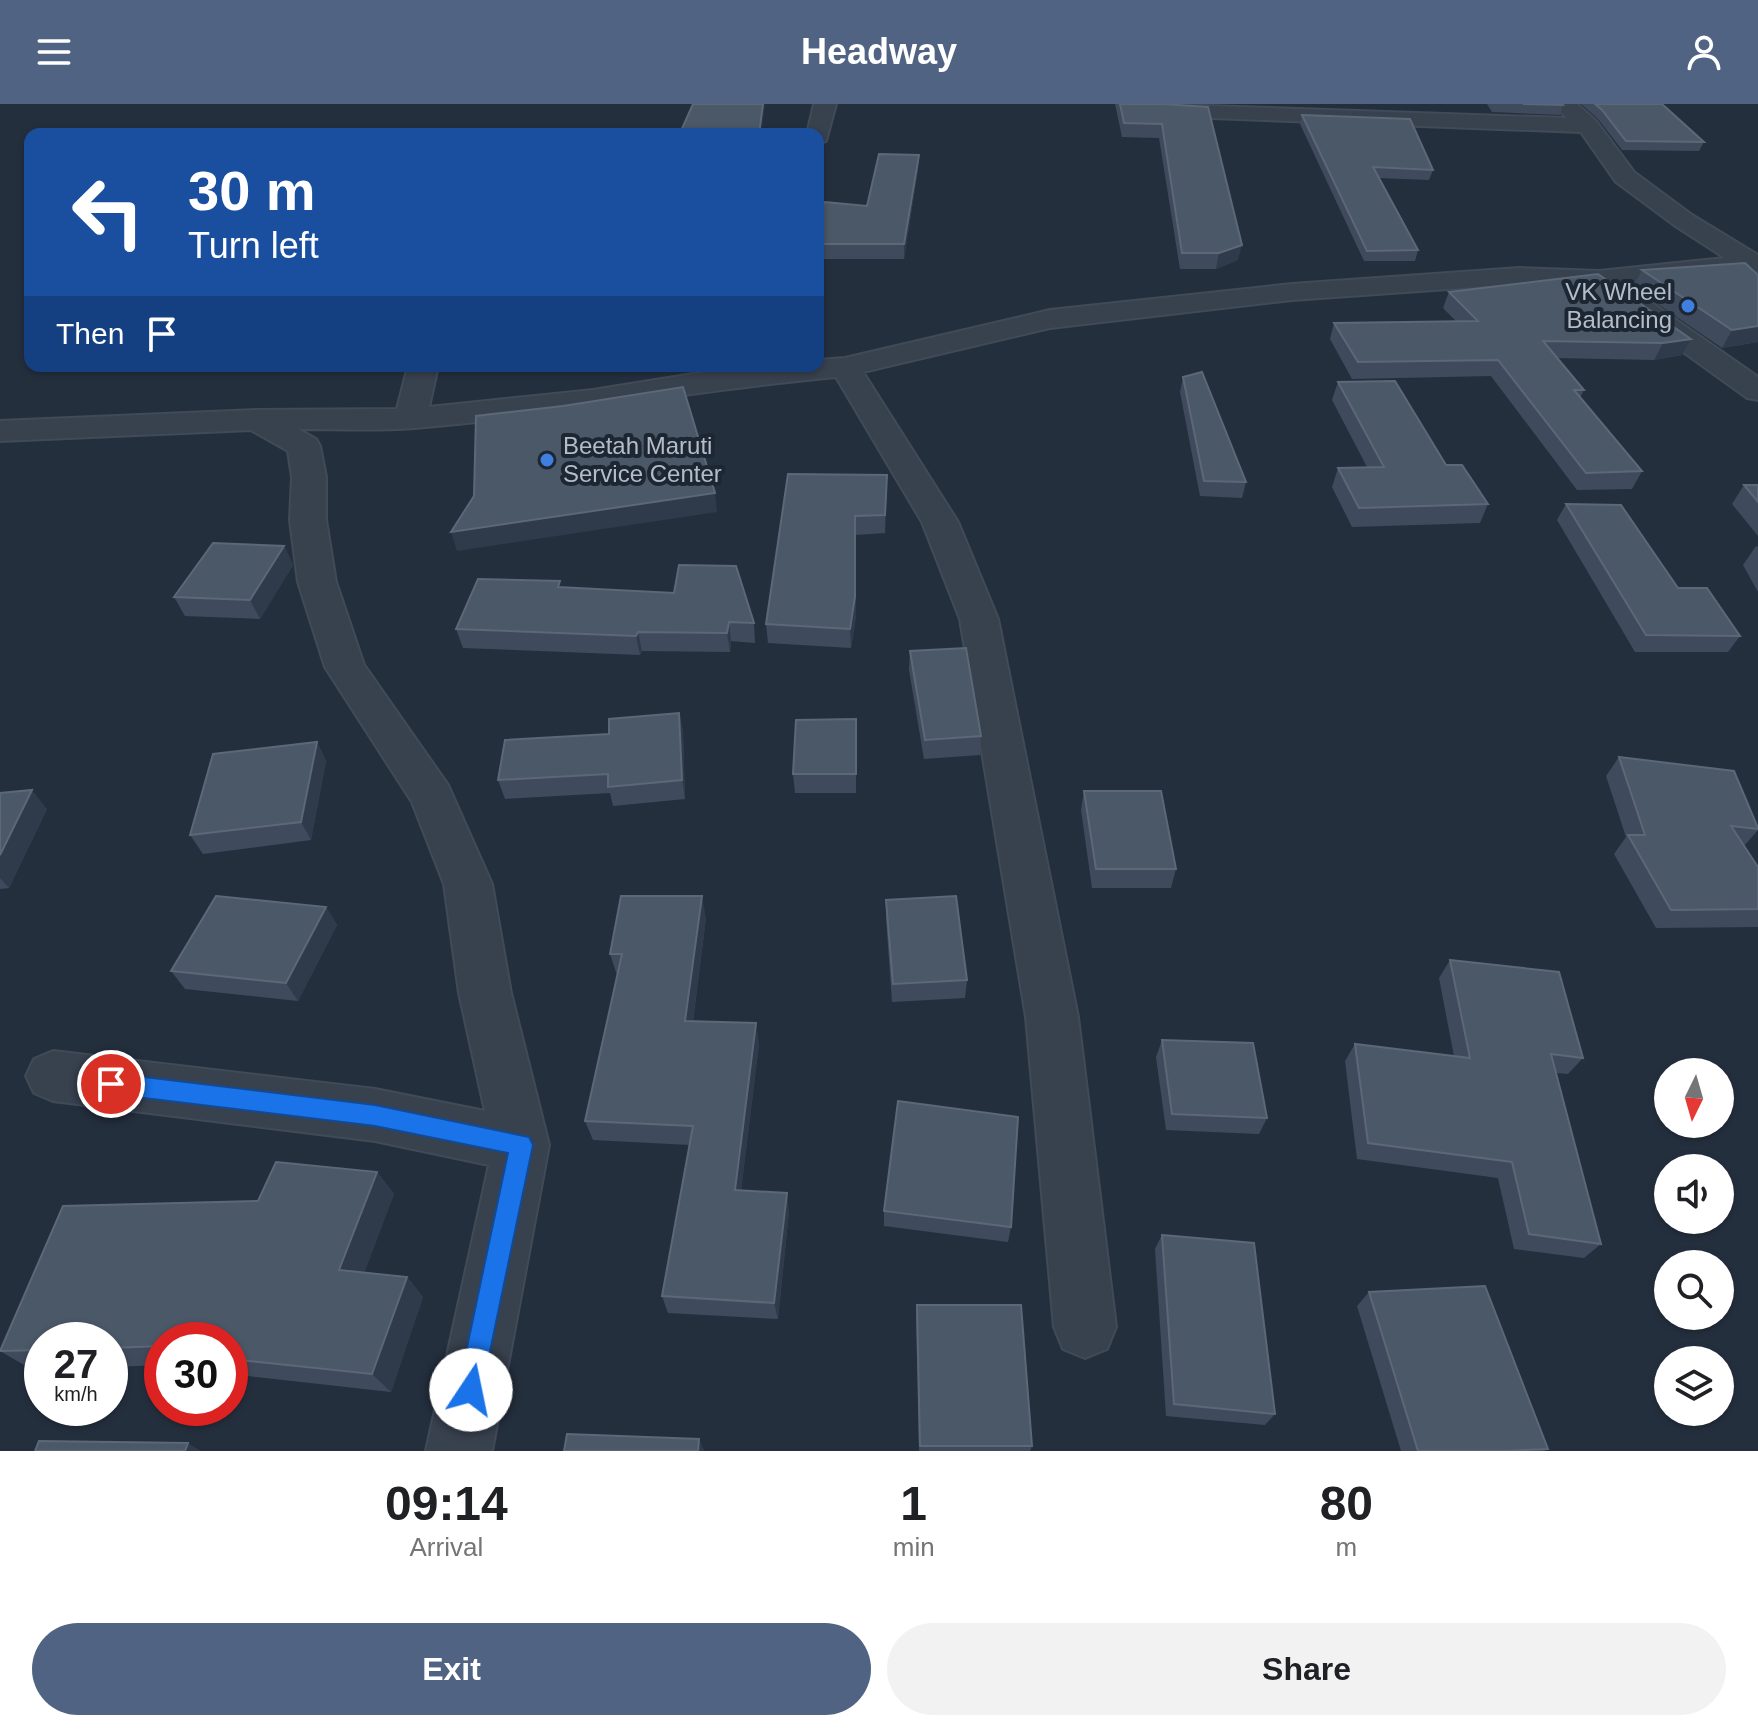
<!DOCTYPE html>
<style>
body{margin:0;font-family:Arial,sans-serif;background:#f2f2f2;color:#202124;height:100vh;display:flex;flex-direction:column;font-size:30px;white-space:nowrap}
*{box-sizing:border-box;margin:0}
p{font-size:26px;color:#757577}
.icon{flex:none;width:44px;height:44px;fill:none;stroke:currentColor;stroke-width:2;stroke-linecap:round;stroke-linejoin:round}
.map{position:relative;height:1347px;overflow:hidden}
.panel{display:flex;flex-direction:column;background:#fff;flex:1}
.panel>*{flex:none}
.banner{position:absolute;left:24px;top:24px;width:800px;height:244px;border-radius:16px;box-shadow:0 2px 6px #0004;background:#1a4fa0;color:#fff;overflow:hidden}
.needle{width:52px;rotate:185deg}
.fabs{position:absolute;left:1654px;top:954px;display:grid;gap:16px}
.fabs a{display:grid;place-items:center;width:80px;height:80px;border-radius:50%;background:#fff;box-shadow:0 2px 6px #0004;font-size:40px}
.speed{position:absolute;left:24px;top:1218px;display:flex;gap:16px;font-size:40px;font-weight:700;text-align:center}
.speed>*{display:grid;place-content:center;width:104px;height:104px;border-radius:50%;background:#fff;box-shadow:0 2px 6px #0004;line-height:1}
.speed small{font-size:20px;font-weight:400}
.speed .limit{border:12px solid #d22;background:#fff;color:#111}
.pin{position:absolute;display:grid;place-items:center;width:68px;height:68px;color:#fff;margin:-34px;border:4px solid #fff;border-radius:50%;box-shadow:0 2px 8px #0007}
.me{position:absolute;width:88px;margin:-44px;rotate:11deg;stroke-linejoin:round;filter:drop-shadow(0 0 6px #0008)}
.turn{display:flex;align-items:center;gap:28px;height:168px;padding:0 32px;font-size:36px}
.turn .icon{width:104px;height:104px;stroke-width:2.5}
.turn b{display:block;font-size:56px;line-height:68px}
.then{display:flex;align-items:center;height:76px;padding:0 32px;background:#0003;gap:16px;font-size:30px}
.eta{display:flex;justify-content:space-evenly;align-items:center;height:136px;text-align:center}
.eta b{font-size:48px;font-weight:700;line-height:56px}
.primary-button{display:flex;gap:16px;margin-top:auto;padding:16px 32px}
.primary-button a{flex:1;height:92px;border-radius:48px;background:#506383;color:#fff;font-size:32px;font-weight:700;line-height:92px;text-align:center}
.primary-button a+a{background:#f2f2f2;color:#202124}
header{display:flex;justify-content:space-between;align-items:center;height:104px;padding:0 32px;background:#506383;color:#fff;font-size:36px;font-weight:700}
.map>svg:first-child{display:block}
</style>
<header><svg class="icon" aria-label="menu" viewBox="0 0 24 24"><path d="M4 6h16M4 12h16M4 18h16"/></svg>Headway<svg class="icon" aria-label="person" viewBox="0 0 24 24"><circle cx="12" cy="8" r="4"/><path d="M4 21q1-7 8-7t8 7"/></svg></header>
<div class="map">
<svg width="1758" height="1347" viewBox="0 0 1758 1347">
<rect width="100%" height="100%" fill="#242f3e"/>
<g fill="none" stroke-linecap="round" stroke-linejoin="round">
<defs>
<path id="minor" d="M 814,0 L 836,0 L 826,37 L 818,39 L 818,30 L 807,30 Z
M 1149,0 L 1567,14 L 1556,3 L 1558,0 L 1577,0 L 1596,17 L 1634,68 L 1692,111 L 1758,151 L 1758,167 L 1599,183 L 1519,180 L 1292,196 L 1050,224 L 863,268 L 958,418 L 998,515 L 1078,913 L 1116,1223 L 1107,1245 L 1085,1254 L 1063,1245 L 1054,1223 L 1026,913 L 960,515 L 922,418 L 836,273 C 694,286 555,313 414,324 C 375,327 336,325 298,325 L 316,335 L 320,342 L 326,373 L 326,416 L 336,478 L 364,561 L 448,681 L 492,780 L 511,889 L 549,1041 L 492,1347 L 426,1347 L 489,1061 L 375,1037 L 53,997 L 34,989 L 26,972 L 34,955 L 53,947 L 375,985 L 485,1007 L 459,889 L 444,780 L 412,698 L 325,563 L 298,478 L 290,416 L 292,373 L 288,347 L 251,326 L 0,337 L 0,317 L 257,306 L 397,305 L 408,262 L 438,262 L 429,303 L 593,286 L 724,265 L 818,262 L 818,256 L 845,254 L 1050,206 L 1292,180 L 1519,164 L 1599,167 L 1725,154 L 1674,121 L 1616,78 L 1581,28 L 1157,12 L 1149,10 L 1146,5 Z
M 1639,194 L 1649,197 L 1758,273 L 1758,296 L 1747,294 L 1629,209 L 1625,203 L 1629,197 Z"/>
</defs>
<!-- minor casing -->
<use href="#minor" stroke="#414a57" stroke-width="4"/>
<!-- minor -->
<use href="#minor" fill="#38414e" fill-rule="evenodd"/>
</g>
<!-- wall -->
<path fill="#3f4b5c" d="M 1115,0 L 1162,0 L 1238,156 L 1216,165 L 1180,165 L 1159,34 L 1122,33 Z
M 1487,0 L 1562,0 L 1563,1 L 1560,11 L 1492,8 Z
M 1581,0 L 1662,0 L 1704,38 L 1699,47 L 1622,46 L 1598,15 Z
M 1302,11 L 1433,66 L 1429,76 L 1379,74 L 1418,146 L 1415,157 L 1364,157 L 1300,20 Z
M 919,51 L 918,65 L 904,155 L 818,155 L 818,109 L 867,102 Z
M 1642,166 L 1758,171 L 1758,238 L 1722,244 L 1633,183 Z
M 1598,170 L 1682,251 L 1654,256 L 1557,254 L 1584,286 L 1580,294 L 1642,367 L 1632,385 L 1577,386 L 1491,272 L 1352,275 L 1330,235 L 1334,219 L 1456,217 L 1443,204 L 1449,188 Z
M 1183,273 L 1246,378 L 1242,394 L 1200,392 L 1180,288 Z
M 1338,278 L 1446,361 L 1488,400 L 1480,419 L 1352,423 L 1332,383 L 1338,364 L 1367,363 L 1332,296 Z
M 887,371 L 885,429 L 855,431 L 856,512 L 851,544 L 768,539 L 766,520 Z
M 1744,381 L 1758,381 L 1758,432 L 1732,400 Z
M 1566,400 L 1740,532 L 1728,548 L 1635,548 L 1557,416 Z
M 284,442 L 293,461 L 260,515 L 185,512 L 174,493 Z
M 1756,442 L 1758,443 L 1758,488 L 1743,461 Z
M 561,483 L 754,519 L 755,539 L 731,537 L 730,548 L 642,547 L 640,551 L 463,544 L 456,525 Z
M 910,547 L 981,632 L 980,651 L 924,655 L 909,566 Z
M 679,609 L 683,628 L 685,695 L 613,702 L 610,689 L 505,695 L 498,676 L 609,630 Z
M 856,615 L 856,689 L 795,689 L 793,670 Z
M 317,638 L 326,657 L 311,736 L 203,750 L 190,731 Z
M 1619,653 L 1758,724 L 1758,726 L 1744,742 L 1758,763 L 1758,823 L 1656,824 L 1614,750 L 1626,733 L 1606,672 Z
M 1084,687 L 1176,765 L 1171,784 L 1092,784 L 1081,706 Z
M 0,689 L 47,705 L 9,784 L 0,785 Z
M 886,796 L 967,876 L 965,894 L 892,898 L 886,814 Z
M 326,803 L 337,821 L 298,897 L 185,885 L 171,867 Z
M 706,814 L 693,917 L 759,940 L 741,1086 L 789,1107 L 778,1215 L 668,1209 L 662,1192 L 690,1041 L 593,1036 L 585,1017 L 617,871 L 610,850 Z
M 1450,856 L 1583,954 L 1568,970 L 1556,969 L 1601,1140 L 1584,1154 L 1514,1145 L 1498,1074 L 1357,1055 L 1345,957 L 1355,940 L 1454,952 L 1439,874 Z
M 1162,936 L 1267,1014 L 1259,1030 L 1166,1026 L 1156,953 Z
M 377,1068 L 394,1090 L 364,1168 L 407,1173 L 423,1193 L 391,1288 L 230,1270 L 230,1236 L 162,1236 L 162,1261 L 110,1263 L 110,1236 L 42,1236 L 42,1265 L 31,1265 L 0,1247 Z
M 884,1107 L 1011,1123 L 1008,1138 L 884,1122 Z
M 1162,1131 L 1275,1310 L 1265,1321 L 1166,1312 L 1155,1145 Z
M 1369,1188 L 1548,1345 L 1544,1347 L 1401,1347 L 1357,1202 Z
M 917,1201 L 1032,1342 L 1030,1347 L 919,1347 L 916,1214 Z"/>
<!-- shaded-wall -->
<path fill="#2f3b4b" d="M 763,0 L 765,0 L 761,30 L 759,30 Z
M 919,51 L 918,65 L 904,155 L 904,140 Z
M 1242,141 L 1238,156 L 1216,165 L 1219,149 Z
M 1758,222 L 1758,238 L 1722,244 L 1732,226 Z
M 1691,235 L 1682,251 L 1654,256 L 1663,239 Z
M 715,389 L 717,408 L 457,447 L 451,428 Z
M 855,412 L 856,512 L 851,544 L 850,525 Z
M 284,442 L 293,461 L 260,515 L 250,496 Z
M 729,518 L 731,537 L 730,548 L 727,529 Z
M 638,528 L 642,547 L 640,551 L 636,532 Z
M 679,609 L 683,628 L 685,695 L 682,676 Z
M 317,638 L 326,657 L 311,736 L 301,718 Z
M 32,686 L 47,705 L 9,784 L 0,774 L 0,751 Z
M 702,792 L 706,814 L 690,938 L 685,917 Z
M 326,803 L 337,821 L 298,897 L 286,879 Z
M 756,919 L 759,940 L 739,1104 L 735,1086 Z
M 377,1068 L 394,1090 L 358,1186 L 339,1166 Z
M 787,1089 L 789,1107 L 778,1215 L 774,1199 Z
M 407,1173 L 423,1193 L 391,1288 L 372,1270 Z
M 699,1335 L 704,1346 L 704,1347 L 698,1347 Z
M 188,1339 L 201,1347 L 185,1347 Z"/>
<!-- building -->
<path fill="#4b5868" stroke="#5c6777" stroke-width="2" d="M 693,0 L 763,0 L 759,30 L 680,29 Z
M 1120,0 L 1162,0 L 1208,3 L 1242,141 L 1219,149 L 1182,149 L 1162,20 L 1124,19 Z
M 1523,0 L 1562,0 L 1563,1 Z
M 1595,0 L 1662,0 L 1704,38 L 1626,37 L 1602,6 Z
M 1302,11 L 1410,15 L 1433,66 L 1373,63 L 1418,146 L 1367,147 Z
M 879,50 L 919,51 L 904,140 L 818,140 L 818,109 L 825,98 L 867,102 Z
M 1745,159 L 1758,171 L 1758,222 L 1732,226 L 1642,166 Z
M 1598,170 L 1691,235 L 1663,239 L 1543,237 L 1584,286 L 1574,286 L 1642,367 L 1586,369 L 1498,256 L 1358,258 L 1334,219 L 1478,217 L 1449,188 Z
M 1202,268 L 1246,378 L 1204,377 L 1183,273 Z
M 1395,277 L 1446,361 L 1462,361 L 1488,400 L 1359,404 L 1338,364 L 1384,363 L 1338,278 Z
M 683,283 L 715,389 L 451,428 L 474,392 L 476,312 L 563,302 Z
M 788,370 L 887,371 L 885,411 L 855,412 L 855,493 L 850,525 L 766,520 Z
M 1744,381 L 1758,381 L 1758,398 Z
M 1566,400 L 1621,401 L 1678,484 L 1707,484 L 1740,532 L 1646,531 Z
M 213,439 L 284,442 L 250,496 L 174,493 Z
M 679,461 L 736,462 L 754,519 L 729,518 L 727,529 L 638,528 L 636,532 L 456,525 L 478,475 L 560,477 L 558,483 L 674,489 Z
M 966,544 L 981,632 L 925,636 L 910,547 Z
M 679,609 L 682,676 L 608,683 L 608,670 L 498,676 L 505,636 L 609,630 L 609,615 Z
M 856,615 L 856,670 L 793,670 L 796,616 Z
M 317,638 L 301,718 L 190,731 L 213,650 Z
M 1619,653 L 1734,667 L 1758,724 L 1758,725 L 1731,722 L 1758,763 L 1758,805 L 1671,806 L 1628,731 L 1645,731 Z
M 32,686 L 0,751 L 0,689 Z
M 1084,687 L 1161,687 L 1176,765 L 1096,765 Z
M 216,792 L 326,803 L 286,879 L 171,867 Z
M 621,792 L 702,792 L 685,917 L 756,919 L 735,1086 L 787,1089 L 774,1199 L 662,1192 L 693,1022 L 585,1017 L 622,850 L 610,850 Z
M 956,792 L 967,876 L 893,880 L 886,796 Z
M 1450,856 L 1559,868 L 1583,954 L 1551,950 L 1601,1140 L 1529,1130 L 1512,1058 L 1368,1039 L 1355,940 L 1470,954 Z
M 1162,936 L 1253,939 L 1267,1014 L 1172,1010 Z
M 898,997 L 1018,1013 L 1011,1123 L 884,1107 Z
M 276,1058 L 377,1068 L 339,1166 L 407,1173 L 372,1270 L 230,1255 L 230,1236 L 162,1236 L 162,1242 L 110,1244 L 110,1236 L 42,1236 L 42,1246 L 0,1247 L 63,1102 L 258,1097 Z
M 1162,1131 L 1254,1139 L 1275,1310 L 1174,1300 Z
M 1485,1182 L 1548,1345 L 1504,1347 L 1418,1347 L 1369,1188 Z
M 917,1201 L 1021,1201 L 1032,1342 L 920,1342 Z
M 567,1330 L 699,1335 L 698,1347 L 564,1347 Z
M 39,1337 L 188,1339 L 185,1347 L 35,1347 Z"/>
<!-- route -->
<path fill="#1a73e8" stroke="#114b97" stroke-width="2" d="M 111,969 L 375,1001 L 529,1033 L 533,1041 L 480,1295 L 471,1299 L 462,1295 L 458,1286 L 508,1049 L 375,1022 L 111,990 L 103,987 L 100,980 L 103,972 Z"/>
<!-- markers -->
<g fill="#3f7fe0" stroke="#1d2633" stroke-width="3">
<circle cx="1688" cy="202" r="8"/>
<circle cx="547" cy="356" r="8"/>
</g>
<g text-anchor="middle" stroke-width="8" stroke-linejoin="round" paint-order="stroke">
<!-- far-poi labels -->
<g font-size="24" fill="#b4bcc9" stroke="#1d2633" text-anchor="end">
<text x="1672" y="196">VK Wheel<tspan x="1672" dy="28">Balancing</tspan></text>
<text x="563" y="350" text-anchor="start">Beetah Maruti<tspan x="563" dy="28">Service Center</tspan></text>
</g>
</g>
</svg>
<div class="fabs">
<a><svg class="needle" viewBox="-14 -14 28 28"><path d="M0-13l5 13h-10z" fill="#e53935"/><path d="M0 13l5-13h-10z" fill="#757577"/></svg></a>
<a><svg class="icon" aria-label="sound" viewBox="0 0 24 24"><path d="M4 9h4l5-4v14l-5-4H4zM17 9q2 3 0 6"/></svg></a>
<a><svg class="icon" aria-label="search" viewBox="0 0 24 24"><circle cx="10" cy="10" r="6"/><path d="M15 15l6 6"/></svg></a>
<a><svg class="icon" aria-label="layers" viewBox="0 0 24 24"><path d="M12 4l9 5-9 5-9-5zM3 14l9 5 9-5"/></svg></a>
</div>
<div class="speed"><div>27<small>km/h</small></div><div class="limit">30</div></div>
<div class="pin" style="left:111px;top:980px;background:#d93025"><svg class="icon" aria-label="arrive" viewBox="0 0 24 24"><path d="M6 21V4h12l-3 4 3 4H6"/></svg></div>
<svg class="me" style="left:471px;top:1286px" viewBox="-20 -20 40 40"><circle r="19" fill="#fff"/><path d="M0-13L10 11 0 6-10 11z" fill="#1a73e8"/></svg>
<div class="banner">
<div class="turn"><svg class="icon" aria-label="left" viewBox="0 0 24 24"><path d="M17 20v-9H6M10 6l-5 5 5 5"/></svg><div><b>30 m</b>Turn left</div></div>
<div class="then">Then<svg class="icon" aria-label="arrive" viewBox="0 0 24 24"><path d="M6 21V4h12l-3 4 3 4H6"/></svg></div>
</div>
</div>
<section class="panel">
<div class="eta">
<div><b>09:14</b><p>Arrival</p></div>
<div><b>1</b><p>min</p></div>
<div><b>80</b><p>m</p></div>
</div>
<div class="primary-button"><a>Exit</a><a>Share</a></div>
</section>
